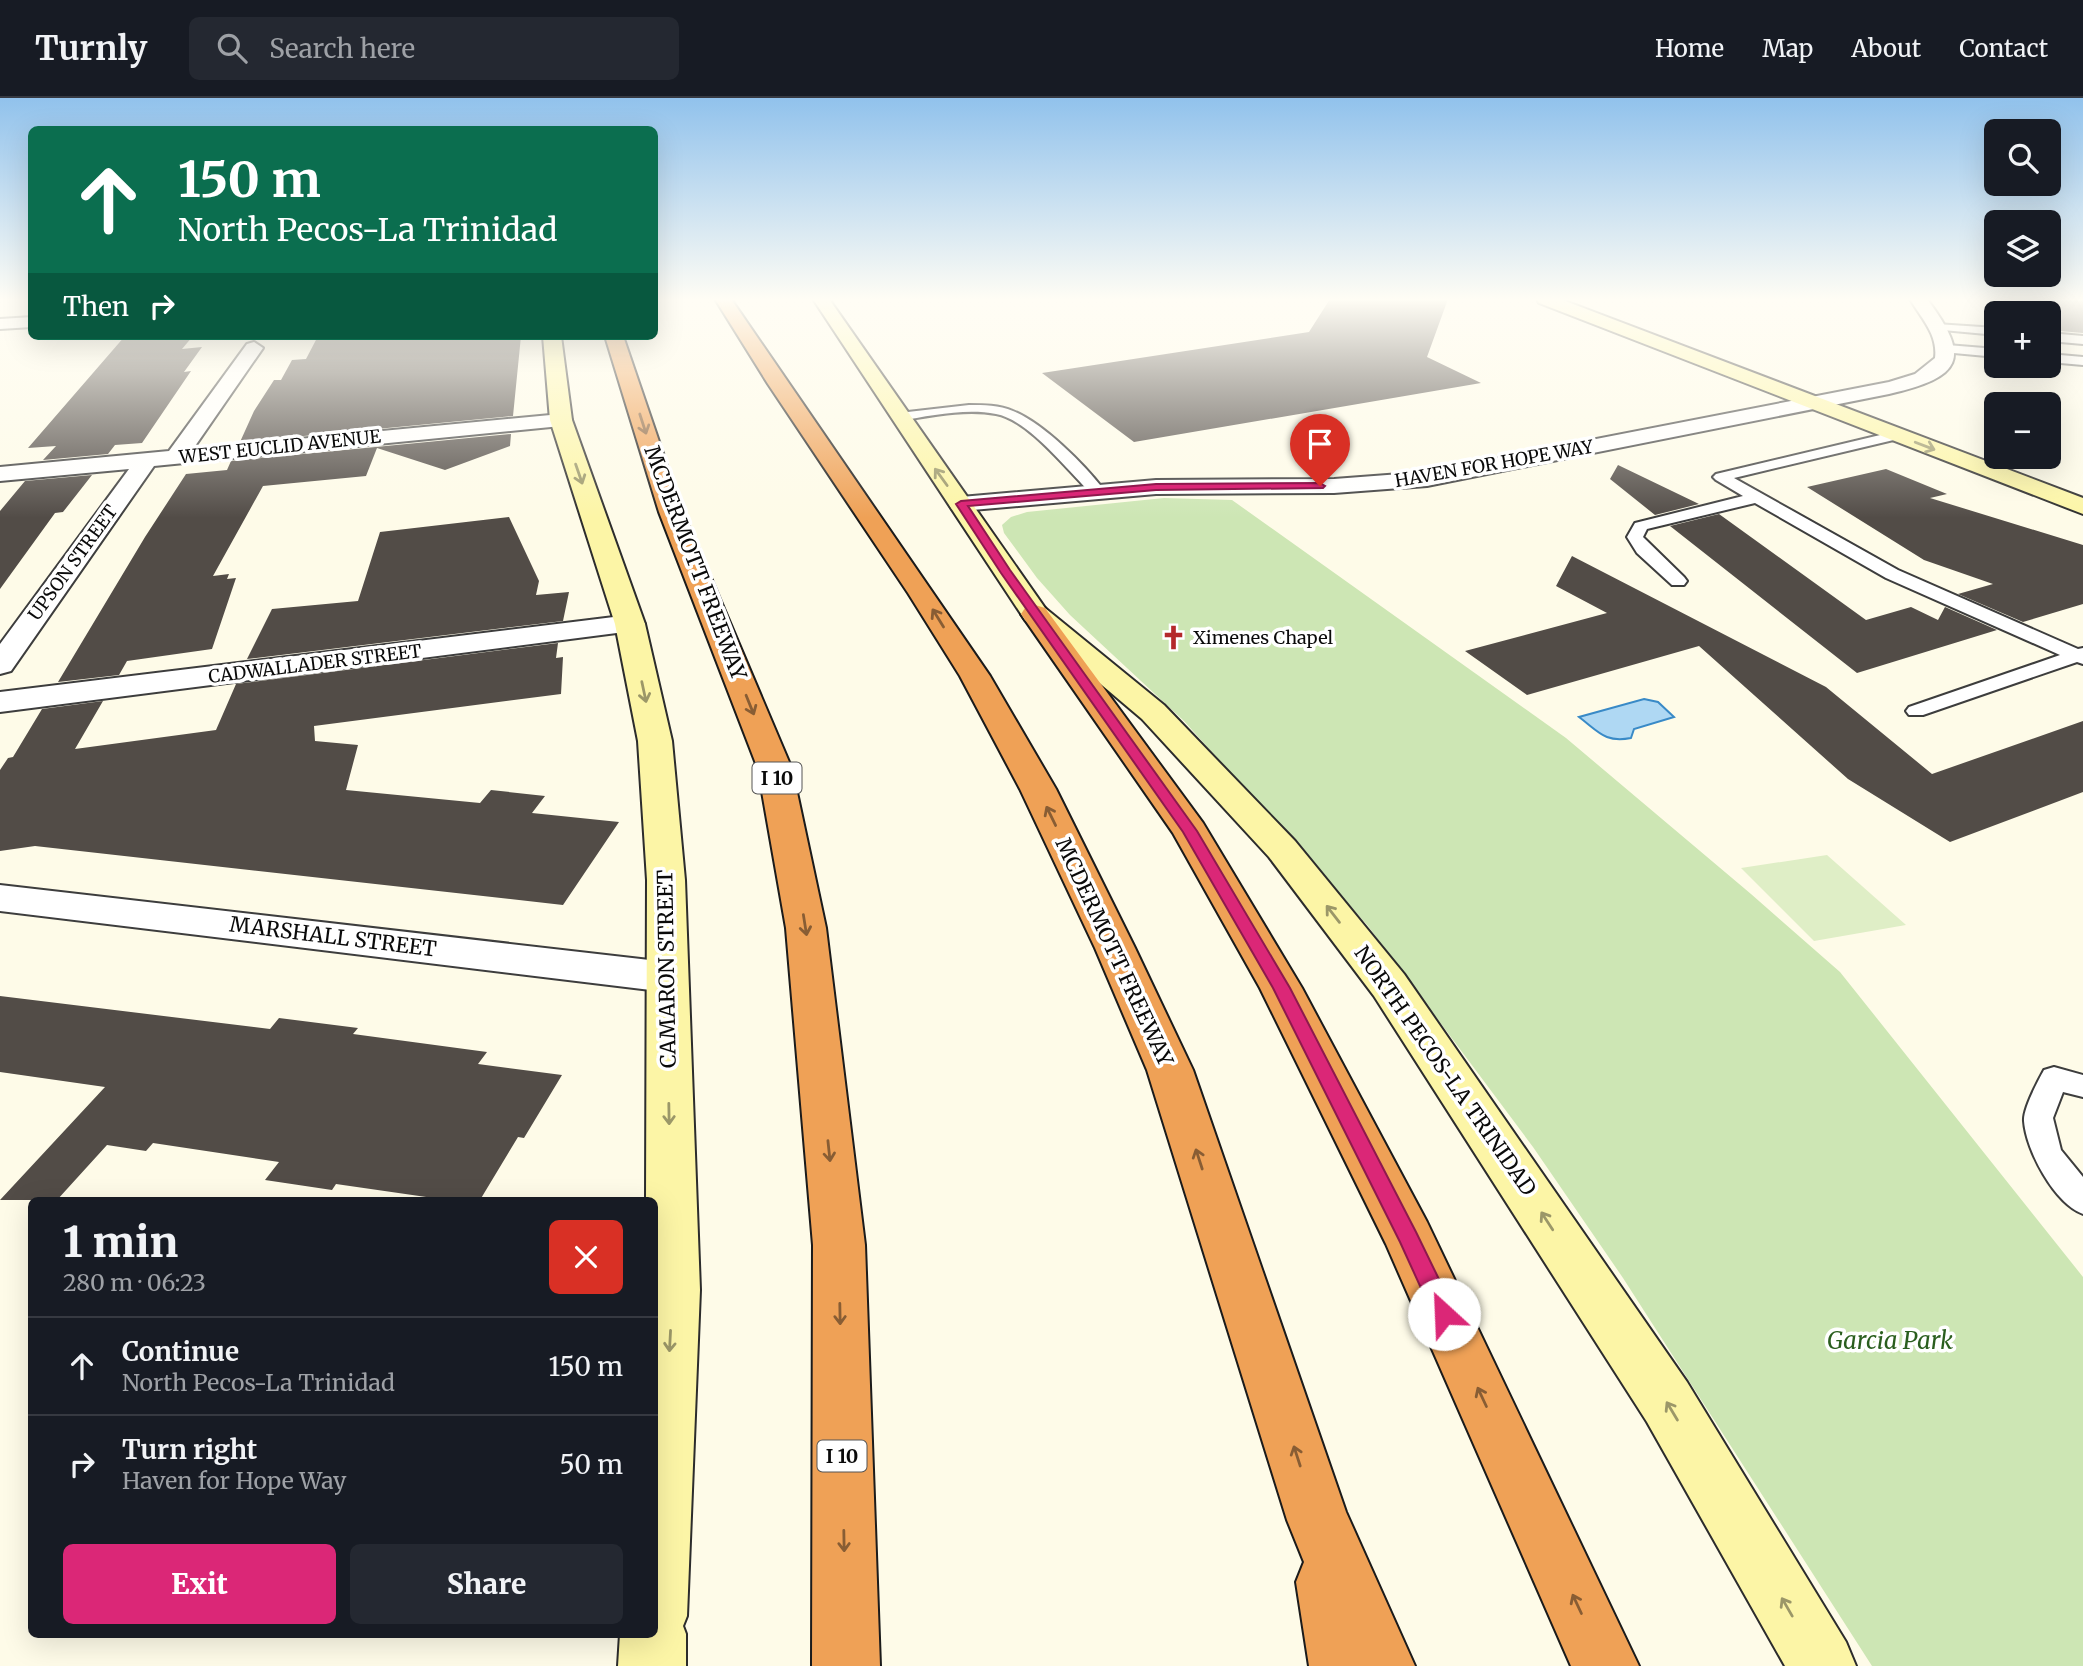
<!DOCTYPE html>
<meta charset="utf-8">
<style>
body{margin:0;font-family:Merriweather,serif;background:#242831;color:#f1f3f6;height:100vh;display:flex;flex-direction:column;font-size:26px;white-space:nowrap}
*{box-sizing:border-box;margin:0}
p{font-size:23px;color:#9ea1a6}
.icon{flex:none;width:38px;height:38px;fill:none;stroke:currentColor;stroke-width:2;stroke-linecap:round;stroke-linejoin:round}
.map{position:relative;flex:1;overflow:hidden}
.sheet{position:absolute;left:28px;top:1099px;width:630px;height:441px;display:flex;flex-direction:column;background:#171b24;border-radius:10px;box-shadow:0 7px 28px #0002}
.sheet>*{flex:none}
.top-card{position:absolute;left:28px;top:28px;width:630px;height:214px;border-radius:10px;box-shadow:0 7px 28px #0002;background:#0b6e4f;color:#fff;overflow:hidden}
.fabs{position:absolute;left:1984px;top:21px;display:grid;gap:14px}
.fabs a{display:grid;place-items:center;width:77px;height:77px;border-radius:10px;background:#171b24;box-shadow:0 7px 28px #0002;font-size:35px}
.pin{position:absolute;display:grid;place-items:center;width:60px;height:60px;color:#fff;margin:-72px -30px;border-radius:50% 50% 50% 0;rotate:-45deg;box-shadow:0 0 7px #0007}
.pin .icon{rotate:45deg}
.me{position:absolute;width:77px;margin:-38px;rotate:335deg;stroke-linejoin:round;filter:drop-shadow(0 0 5px #0008)}
.turn{display:flex;align-items:center;gap:24px;height:147px;padding:0 35px;font-size:32px}
.turn .icon{width:91px;height:91px;stroke-width:2.5}
.turn b{display:block;font-size:49px;line-height:60px}
.then{display:flex;align-items:center;height:66px;padding:0 35px;background:#0003;gap:14px;font-size:26px}
.round{display:grid;place-items:center;flex:none;width:74px;height:74px;border-radius:10px;background:#242831}
.summary{display:flex;align-items:center;justify-content:space-between;height:119px;padding:0 35px}
h1{font-size:42px;font-weight:800;line-height:52px}
.primary-button{display:flex;gap:14px;margin-top:auto;padding:14px 35px}
.primary-button a{flex:1;height:80px;border-radius:10px;background:#db2777;color:#fff;font-size:28px;font-weight:800;line-height:80px;text-align:center}
.primary-button a+a{background:#242831;color:#f1f3f6}
ul{padding:0;list-style:none}
li{display:flex;align-items:center;gap:21px;height:98px;padding:0 35px;border-top:2px solid #363941}
li div{flex:1}
li b{display:block;font-size:26px}
li em{font-style:normal}
header{display:flex;align-items:center;gap:42px;box-sizing:border-box;height:98px;padding:0 35px;background:#171b24;border-bottom:2px solid #363941}
header strong{font-size:33px}
nav{display:flex;gap:38px;margin-inline-start:auto;font-size:24px}
.search{width:490px;height:63px;background:#242831;display:flex;align-items:center;gap:18px;box-sizing:border-box;padding:0 24px;border-radius:10px;color:#9ea1a6;font-size:26px}
.map>svg:first-child{display:block}
</style>
<header>
<strong>Turnly</strong>
<div class="search"><svg class="icon" aria-label="search" viewBox="0 0 24 24"><circle cx="10" cy="10" r="6"/><path d="M15 15l6 6"/></svg>Search here</div>
<nav><a>Home</a><a>Map</a><a>About</a><a>Contact</a></nav>
</header>
<div class="map">
<svg width="2083" height="1568" viewBox="0 0 2083 1568">
<rect width="100%" height="100%" fill="#fefbe8"/>
<!-- green -->
<path fill="#cde6b4" d="M 1164,400 L 1232,402 L 1566,640 L 1751,796 L 1840,874 L 2083,1179 L 2083,1568 L 1872,1568 L 1623,1180 L 1533,1049 L 1368,828 L 1184,623 L 1070,517 L 1037,480 L 1004,435 L 1002,427 L 1011,419 L 1027,414 Z"/>
<!-- pitch -->
<path fill="#dfeec6" d="M 1827,757 L 1906,827 L 1814,843 L 1741,770 Z"/>
<!-- water -->
<path fill="#afd8f3" stroke="#398ac7" stroke-width="2" d="M 1644,601 L 1658,604 L 1674,619 L 1634,631 L 1631,640 C 1605,645 1599,634 1579,619 Z"/>
<!-- building -->
<path fill="#524c47" d="M 1330,201 L 1448,201 L 1427,259 L 1481,285 L 1134,344 L 1042,275 L 1309,234 Z
M 2015,201 L 2083,201 L 2083,235 L 2049,232 L 2049,215 L 2026,215 Z
M 125,238 L 193,238 L 182,251 L 202,249 L 184,274 L 191,273 L 142,345 L 115,347 L 108,356 L 43,362 L 56,348 L 28,350 Z
M 339,238 L 521,238 L 513,318 L 240,344 L 254,313 L 274,282 L 281,282 L 292,262 L 306,261 L 317,240 Z
M 511,336 L 510,348 L 445,372 L 377,350 L 366,378 L 263,388 L 213,478 L 229,476 L 227,481 L 236,480 L 212,551 L 127,563 L 119,577 L 58,584 L 145,439 L 186,376 L 227,372 L 231,363 Z
M 1618,367 L 1699,406 L 1655,417 L 1610,381 Z
M 1886,371 L 1947,396 L 1930,400 L 2083,447 L 2083,506 L 2023,524 L 1958,496 L 1993,486 L 1924,462 L 1807,389 Z
M 92,377 L 63,414 L 55,415 L 0,491 L 0,413 L 25,383 Z
M 1719,416 L 1866,522 L 1911,509 L 1938,522 L 1945,509 L 1997,532 L 1857,575 L 1670,428 Z
M 509,419 L 539,483 L 536,497 L 569,494 L 563,523 L 247,561 L 272,511 L 358,503 L 380,434 Z
M 1572,458 L 1826,589 L 1932,676 L 2083,623 L 2083,694 L 1950,744 L 1848,681 L 1699,548 L 1527,597 L 1465,553 L 1607,515 L 1556,488 Z
M 558,545 L 556,560 L 563,559 L 561,596 L 314,628 L 315,643 L 358,647 L 346,692 L 480,705 L 491,692 L 545,698 L 532,715 L 619,724 L 563,807 L 35,748 L 0,753 L 0,672 L 8,660 L 13,659 L 42,611 L 103,603 L 75,651 L 216,632 L 236,586 Z
M 0,898 L 270,931 L 279,920 L 358,930 L 353,936 L 487,954 L 478,966 L 562,977 L 524,1040 L 518,1039 L 480,1102 L 447,1102 L 336,1086 L 332,1092 L 265,1082 L 279,1064 L 153,1045 L 146,1053 L 107,1047 L 57,1102 L 0,1102 L 105,989 L 0,974 Z"/>
<g fill="none" stroke-linecap="round" stroke-linejoin="round">
<defs>
<path id="lane" d="M 1936,226 L 1997,230 L 1997,237 L 1932,231 L 1932,227 Z
M 2049,235 L 2083,238 L 2083,246 L 2049,243 Z
M 1947,247 L 1997,251 L 1997,259 L 1943,254 L 1943,248 Z
M 2049,256 L 2083,259 L 2083,267 L 2049,264 Z
M 969,307 C 984,307 999,307 1013,313 C 1043,325 1084,366 1104,392 L 1101,395 L 1091,395 C 1067,372 1029,322 996,316 C 965,310 930,318 899,323 L 892,319 L 899,315 Z
M 1897,333 L 1902,334 L 1902,340 L 1734,380 L 1898,472 L 2078,551 L 2083,550 L 2083,566 L 2077,564 L 1923,617 L 1909,617 L 1906,613 L 1909,609 L 2060,557 L 1886,480 L 1755,405 L 1647,431 L 1643,439 L 1684,479 L 1687,483 L 1684,487 L 1672,487 L 1637,455 L 1627,439 L 1635,425 L 1743,398 L 1716,382 L 1713,379 L 1716,376 Z
M 2054,969 L 2083,977 L 2083,999 L 2063,994 L 2053,1020 L 2061,1052 L 2083,1079 L 2083,1116 C 2054,1105 2026,1052 2024,1023 C 2023,1011 2038,983 2044,972 Z"/>
<path id="street" d="M 1910,201 L 1927,201 C 1972,261 1962,279 1889,296 L 1427,388 L 1334,395 L 1156,396 L 961,413 L 952,411 L 949,406 L 952,401 L 961,399 L 1156,382 L 1334,381 L 1427,374 L 1889,284 L 1915,276 L 1935,260 C 1938,236 1921,220 1910,201 Z
M 32,219 L 32,229 L 0,231 L 0,221 Z
M 254,244 L 263,250 L 193,351 L 561,316 L 569,317 L 572,322 L 569,327 L 561,328 L 154,368 L 11,573 L 0,576 L 0,546 L 129,371 L 0,383 L 0,369 L 169,353 L 247,246 Z
M 630,517 L 640,520 L 645,526 L 640,532 L 0,614 L 0,594 Z
M 0,787 L 667,864 L 682,868 L 688,879 L 682,890 L 667,894 L 0,813 Z"/>
<path id="secondary" d="M 813,201 L 829,201 L 1045,510 L 1164,607 L 1295,743 L 1404,876 L 1687,1284 L 1846,1544 L 1856,1568 L 1785,1568 L 1647,1324 L 1374,898 L 1269,759 L 1142,621 L 1025,522 Z
M 1537,201 L 1560,201 L 2083,400 L 2083,416 L 1539,205 Z
M 543,238 L 561,238 L 572,322 L 645,526 L 672,643 L 685,782 L 700,1192 L 687,1518 L 683,1528 L 686,1536 L 686,1568 L 618,1568 L 620,1536 L 654,1536 L 654,1102 L 646,1102 L 647,782 L 638,643 L 615,526 L 550,322 Z"/>
<path id="highway" d="M 715,201 L 731,201 L 990,578 L 1056,691 L 1135,850 L 1193,972 L 1346,1414 L 1415,1568 L 1309,1568 L 1296,1484 L 1304,1464 L 1287,1422 L 1147,972 L 1095,850 L 1020,691 L 960,578 L 908,495 L 768,286 Z
M 605,238 L 623,238 L 683,414 L 792,671 L 826,830 L 865,1147 L 880,1568 L 812,1568 L 813,1147 L 786,830 L 758,671 L 659,414 Z
M 1035,507 L 1045,510 L 1203,725 L 1302,890 L 1427,1124 L 1639,1568 L 1571,1568 L 1386,1146 L 1260,890 L 1173,735 L 1021,516 L 1025,510 Z"/>
</defs>
<!-- lane casing -->
<use href="#lane" stroke="#3d3d3d" stroke-width="4"/>
<!-- street casing -->
<use href="#street" stroke="#3d3d3d" stroke-width="4"/>
<!-- secondary casing -->
<use href="#secondary" stroke="#2c2c2c" stroke-width="4"/>
<!-- highway casing -->
<use href="#highway" stroke="#1b1b1b" stroke-width="4"/>
<!-- lane -->
<use href="#lane" fill="#fff" fill-rule="evenodd"/>
<!-- street -->
<use href="#street" fill="#fff" fill-rule="evenodd"/>
<!-- secondary -->
<use href="#secondary" fill="#fcf5a6" fill-rule="evenodd"/>
<!-- highway -->
<use href="#highway" fill="#efa156" fill-rule="evenodd"/>
</g>
<!-- one-way arrows -->
<defs><path id="oneway-shaft" d="M-6 0H5M1.5-3L5.5 0L1.5 3" fill="none" stroke-width="1.6" stroke-linecap="round" stroke-linejoin="round" transform="scale(1.75)"/></defs>
<g stroke="#885d34">
<use href="#oneway-shaft" transform="translate(643 326) rotate(72)"/>
<use href="#oneway-shaft" transform="translate(938 520) rotate(-122)"/>
<use href="#oneway-shaft" transform="translate(750 607) rotate(68)"/>
<use href="#oneway-shaft" transform="translate(1051 718) rotate(-116)"/>
<use href="#oneway-shaft" transform="translate(805 827) rotate(81)"/>
<use href="#oneway-shaft" transform="translate(829 1053) rotate(84)"/>
<use href="#oneway-shaft" transform="translate(1199 1061) rotate(-108)"/>
<use href="#oneway-shaft" transform="translate(840 1216) rotate(89)"/>
<use href="#oneway-shaft" transform="translate(1482 1299) rotate(-115)"/>
<use href="#oneway-shaft" transform="translate(1297 1358) rotate(-108)"/>
<use href="#oneway-shaft" transform="translate(844 1443) rotate(89)"/>
<use href="#oneway-shaft" transform="translate(1577 1506) rotate(-115)"/>
</g>
<g stroke="#9b9768">
<use href="#oneway-shaft" transform="translate(1925 348) rotate(21)"/>
<use href="#oneway-shaft" transform="translate(579 376) rotate(71)"/>
<use href="#oneway-shaft" transform="translate(941 379) rotate(-126)"/>
<use href="#oneway-shaft" transform="translate(644 594) rotate(78)"/>
<use href="#oneway-shaft" transform="translate(1333 816) rotate(-128)"/>
<use href="#oneway-shaft" transform="translate(669 1016) rotate(89)"/>
<use href="#oneway-shaft" transform="translate(1547 1123) rotate(-123)"/>
<use href="#oneway-shaft" transform="translate(670 1243) rotate(93)"/>
<use href="#oneway-shaft" transform="translate(1672 1313) rotate(-121)"/>
<use href="#oneway-shaft" transform="translate(1787 1509) rotate(-120)"/>
</g>
<!-- sky -->
<linearGradient id="sky" x2="0" y2="1"><stop stop-color="#91c2ec"/><stop offset="0.48" stop-color="#fffdf5"/><stop offset="1" stop-color="#fffdf5" stop-opacity="0"/></linearGradient>
<rect width="2083" height="420" fill="url(#sky)"/>
<!-- route -->
<path fill="#db2777" stroke="#8e194d" stroke-width="2" d="M 1320,385 L 1325,388 L 1323,390 L 1156,392 L 968,408 L 1010,472 L 1197,733 L 1290,890 L 1416,1134 L 1452,1208 L 1455,1216 L 1452,1223 L 1444,1226 L 1436,1223 L 1400,1144 L 1273,890 L 1183,734 L 1001,475 L 956,406 L 961,403 L 1156,386 Z"/>
<!-- icons -->
<defs>
<symbol id="church-bare" viewBox="-9 -9 18 18"><path d="M-1.2-6h2.4v3.5h3.3v2.4h-3.3V6h-2.4V-.1h-3.3v-2.4h3.3Z" fill="#b4292b" stroke="#fff" stroke-width="2.5" paint-order="stroke"/></symbol>
</defs>
<g fill-rule="evenodd">
<use href="#church-bare" x="1156" y="522" width="35" height="35"/>
</g>
<g text-anchor="middle" stroke-width="7" stroke-linejoin="round" paint-order="stroke">
<!-- far-street labels -->
<g font-size="18" fill="#0a0a0a" stroke="#fff">
<text transform="translate(280 349) rotate(-6)" y="6">WEST EUCLID AVENUE</text>
<text transform="translate(1494 366) rotate(-10)" y="6">HAVEN FOR HOPE WAY</text>
<text transform="translate(73 465) rotate(-54)" y="6">UPSON STREET</text>
<text transform="translate(315 566) rotate(-7)" y="6">CADWALLADER STREET</text>
</g>
<!-- far-poi labels -->
<g font-size="18" fill="#0a0a0a" stroke="#fff" text-anchor="start">
<text x="1193" y="546">Ximenes Chapel</text>
</g>
<!-- shield labels -->
<g fill="#fff" stroke="#545454" stroke-width="2">
<rect x="752.5" y="664.5" width="49" height="31" rx="5"/>
<rect x="817.5" y="1342.5" width="49" height="31" rx="5"/>
</g>
<g font-size="19" font-weight="bold" fill="#0a0a0a">
<text x="777" y="687">I 10</text>
<text x="842" y="1365">I 10</text>
</g>
<!-- street labels -->
<g font-size="21" fill="#0a0a0a" stroke="#fff">
<text transform="translate(695 465) rotate(69)" y="7">MCDERMOTT FREEWAY</text>
<text transform="translate(333 839) rotate(7)" y="7">MARSHALL STREET</text>
<text transform="translate(1114 854) rotate(65)" y="7">MCDERMOTT FREEWAY</text>
<text transform="translate(667 871) rotate(-91)" y="7">CAMARON STREET</text>
<text transform="translate(1445 973) rotate(55)" y="7">NORTH PECOS-LA TRINIDAD</text>
</g>
<!-- near-park labels -->
<g font-size="24" font-style="italic" fill="#2a5e1e" stroke="#fff">
<text x="1890" y="1251">Garcia Park</text>
</g>
</g>
</svg>
<div class="fabs">
<a><svg class="icon" aria-label="search" viewBox="0 0 24 24"><circle cx="10" cy="10" r="6"/><path d="M15 15l6 6"/></svg></a>
<a><svg class="icon" aria-label="layers" viewBox="0 0 24 24"><path d="M12 4l9 5-9 5-9-5zM3 14l9 5 9-5"/></svg></a>
<a>+</a>
<a>−</a>
</div>
<div class="pin" style="left:1320px;top:388px;background:#d93025"><svg class="icon" aria-label="arrive" viewBox="0 0 24 24"><path d="M6 21V4h12l-3 4 3 4H6"/></svg></div>
<svg class="me" style="left:1444px;top:1216px" viewBox="-20 -20 40 40"><circle r="19" fill="#fff"/><path d="M0-13L10 11 0 6-10 11z" fill="#db2777"/></svg>
<div class="top-card">
<div class="turn"><svg class="icon" aria-label="ahead" viewBox="0 0 24 24"><path d="M12 20V5M6 11l6-6 6 6"/></svg><div><b>150 m</b>North Pecos-La Trinidad</div></div>
<div class="then">Then<svg class="icon" aria-label="right" viewBox="0 0 24 24"><path d="M7 20v-9h11M14 6l5 5-5 5"/></svg></div>
</div>
<section class="sheet">
<div class="summary"><div><h1>1 min</h1><p>280 m · 06:23</p></div><a class="round" style="background:#d93025;color:#fff"><svg class="icon" aria-label="close" viewBox="0 0 24 24"><path d="M6 6l12 12M18 6L6 18"/></svg></a></div>
<ul>
<li><svg class="icon" aria-label="ahead" viewBox="0 0 24 24"><path d="M12 20V5M6 11l6-6 6 6"/></svg><div><b>Continue</b><p>North Pecos-La Trinidad</p></div><em>150 m</em></li>
<li><svg class="icon" aria-label="right" viewBox="0 0 24 24"><path d="M7 20v-9h11M14 6l5 5-5 5"/></svg><div><b>Turn right</b><p>Haven for Hope Way</p></div><em>50 m</em></li>
</ul>
<div class="primary-button"><a>Exit</a><a>Share</a></div>
</section>
</div>
